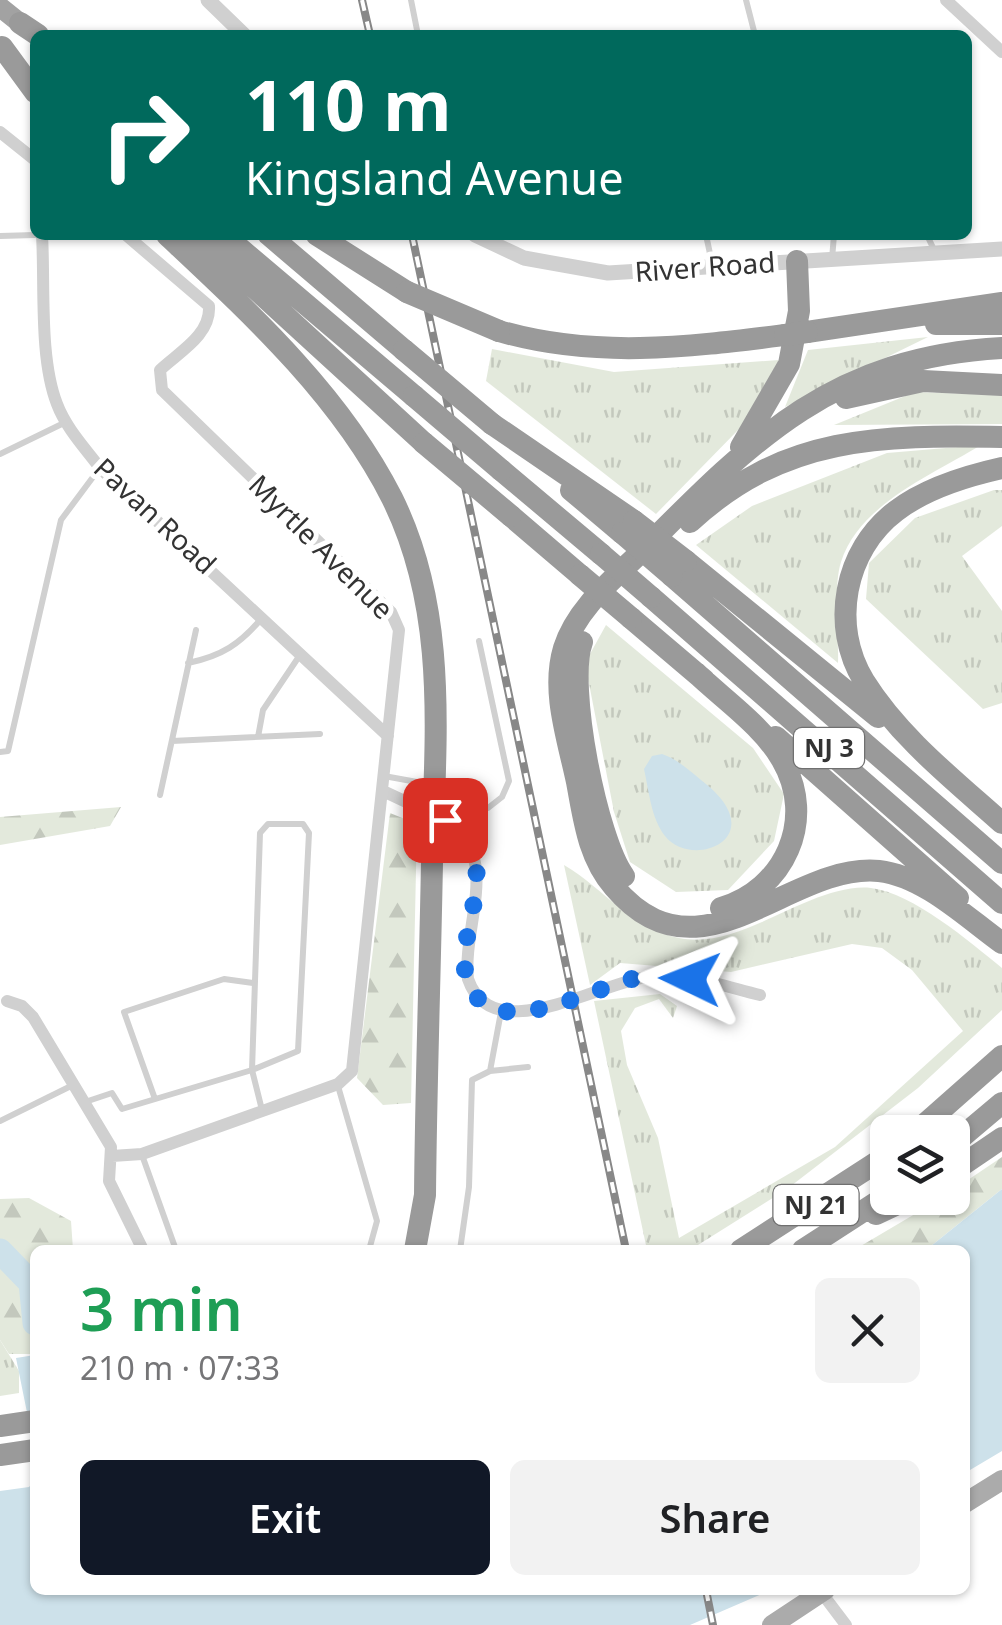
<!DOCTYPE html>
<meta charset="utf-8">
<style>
body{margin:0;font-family:"Noto Sans",sans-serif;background:#f2f2f2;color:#202124;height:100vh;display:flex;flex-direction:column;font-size:38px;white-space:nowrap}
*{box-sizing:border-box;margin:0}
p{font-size:32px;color:#757577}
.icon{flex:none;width:55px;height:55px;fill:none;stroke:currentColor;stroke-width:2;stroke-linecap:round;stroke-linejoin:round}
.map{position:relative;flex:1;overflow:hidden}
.side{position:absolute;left:30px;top:1245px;width:940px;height:350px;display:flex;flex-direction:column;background:#fff;border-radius:15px;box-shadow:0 2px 8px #0004}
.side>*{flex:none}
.banner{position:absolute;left:30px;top:30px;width:942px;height:210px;border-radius:15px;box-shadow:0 2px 8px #0004;background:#00695c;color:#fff;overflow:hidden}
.controls{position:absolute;left:870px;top:1115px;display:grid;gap:20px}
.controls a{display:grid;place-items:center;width:100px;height:100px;border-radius:15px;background:#fff;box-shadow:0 2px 8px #0004;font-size:50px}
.pin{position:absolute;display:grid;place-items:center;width:85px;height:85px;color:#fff;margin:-42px;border-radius:20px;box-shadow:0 5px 15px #0006}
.me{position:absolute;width:110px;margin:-55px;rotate:272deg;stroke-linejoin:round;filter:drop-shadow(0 0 8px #0008)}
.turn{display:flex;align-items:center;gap:35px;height:210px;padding:0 50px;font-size:45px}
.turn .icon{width:130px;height:130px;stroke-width:2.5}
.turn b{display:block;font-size:70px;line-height:85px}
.round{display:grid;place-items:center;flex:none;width:105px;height:105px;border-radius:15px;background:#f2f2f2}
.summary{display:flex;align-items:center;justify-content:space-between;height:170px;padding:0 50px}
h1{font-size:60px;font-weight:600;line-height:75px;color:#1e9e55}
.button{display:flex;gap:20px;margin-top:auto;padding:20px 50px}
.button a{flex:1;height:115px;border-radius:15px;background:#111827;color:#fff;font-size:40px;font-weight:600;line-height:115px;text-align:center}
.button a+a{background:#f2f2f2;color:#202124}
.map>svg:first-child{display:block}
</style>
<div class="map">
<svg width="1002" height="1625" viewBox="0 0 1002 1625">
<defs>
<pattern id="grass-tufts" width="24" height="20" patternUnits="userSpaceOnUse" patternTransform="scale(2.5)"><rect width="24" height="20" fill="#e3e9dc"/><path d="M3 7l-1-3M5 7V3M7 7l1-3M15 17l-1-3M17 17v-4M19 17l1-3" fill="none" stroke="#c3c8bd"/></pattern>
<pattern id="forest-firs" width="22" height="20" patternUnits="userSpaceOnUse" patternTransform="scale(2.5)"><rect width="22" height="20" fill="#e3e9dc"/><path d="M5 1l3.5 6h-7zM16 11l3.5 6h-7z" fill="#c3c8bd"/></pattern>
</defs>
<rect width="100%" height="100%" fill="#fff"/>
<!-- grass -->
<path fill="url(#grass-tufts)" d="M 928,337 L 785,407 L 808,350 Z
M 492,349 L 614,372 L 779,360 L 740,428 L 656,514 L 486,381 Z
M 915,392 L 1002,395 L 1002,424 L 834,425 Z
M 981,445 C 934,474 859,504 841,562 C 833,587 839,636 838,663 L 696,545 L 752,506 L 887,453 Z
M 994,490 L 1002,490 L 1002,526 L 962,556 L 1002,611 L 1002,703 L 983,709 L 866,599 L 869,563 L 915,518 Z
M 606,625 L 753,748 L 784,794 L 774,841 L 728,890 L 676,892 L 630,862 L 614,812 L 585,663 Z
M 564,865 C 606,890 629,927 679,938 C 707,944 737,933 762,922 C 792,909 837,884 871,888 C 913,893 970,942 1002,968 L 1002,1010 L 918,1088 L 787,1189 L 690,1250 L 647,1250 L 594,1001 L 660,994 L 677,1006 L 673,1018 L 659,999 L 635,1008 L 621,1031 L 627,1065 L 658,1138 L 679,1238 L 835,1147 L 963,1031 L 912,970 L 882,948 L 852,944 L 731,972 L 620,963 L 590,985 Z
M 0,1340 L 19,1371 L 19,1393 L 0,1396 Z"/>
<!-- forest -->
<path fill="url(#forest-firs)" d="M 121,807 L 110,826 L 0,845 L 0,817 Z
M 390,813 L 417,824 L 411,1103 L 383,1105 L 357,1078 Z
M 1002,1157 L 1002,1189 L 926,1250 L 854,1250 L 942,1198 L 952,1198 L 953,1190 Z
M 29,1198 L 71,1221 L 73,1250 L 35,1250 L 35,1354 L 9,1354 L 0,1340 L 0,1199 Z"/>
<!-- water -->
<path fill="#cde1ea" d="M 662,754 C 677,759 689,770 701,780 C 776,837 692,871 665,836 C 651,818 649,791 644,769 L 652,756 Z
M 1002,1189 L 1002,1451 L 965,1473 L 965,1250 L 926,1250 Z
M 35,1355 L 35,1452 L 16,1358 Z
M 35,1480 L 35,1590 L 771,1590 L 690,1625 L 0,1625 L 0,1491 L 29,1487 Z"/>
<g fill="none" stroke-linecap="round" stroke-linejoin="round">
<!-- river -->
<path stroke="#cde1ea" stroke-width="25" d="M 0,1251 L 31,1283 L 35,1323"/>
<!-- service -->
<path stroke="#d0d0d0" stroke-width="6" d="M 411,0 L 418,35
M 746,0 L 755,35
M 706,235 L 712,263
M 927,235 L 935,252
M 0,236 L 35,235
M 832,259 L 834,235
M 0,454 L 66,422
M 188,663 C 222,656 240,644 262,618
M 258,737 L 263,710 L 300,655
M 172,741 L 320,734
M 0,752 L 8,751 L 61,520 L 99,469
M 384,776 L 417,782
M 160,795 L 196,630
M 446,795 L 468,806 L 488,808 L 502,797 L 509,781 L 479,641
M 303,824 L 309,833 L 298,1051 L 252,1070 L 260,833 L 268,824 Z
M 490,1071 L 528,1067
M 338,1086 L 377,1221 L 369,1250
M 155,1099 L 124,1012 L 224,979 L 253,983
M 82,1103 L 112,1093 L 122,1109 L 252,1070 L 262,1110
M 0,1121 L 71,1086
M 142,1155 L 176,1250
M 460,1250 L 469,1187 L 472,1080 L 490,1071 L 501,1012"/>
<!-- minor -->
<path stroke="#d0d0d0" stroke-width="12" d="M 946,0 L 1002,52
M 0,132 L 35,160
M 42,235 C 45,285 39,358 57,404 C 66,428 85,448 100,468 L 388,736
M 383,791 L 417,807
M 445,821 C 503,855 462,925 468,979 C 493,1052 602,979 655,976 C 689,973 727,987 760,995
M 7,1001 L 22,1006 L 33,1017 L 111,1147 L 109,1181 L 143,1250
M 112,1156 L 142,1154 L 338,1084 L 352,1071 L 399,630 L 391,612 L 162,390 L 160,370 C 179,352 211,335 209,306 L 126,235
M 821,1592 L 846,1625"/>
<!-- tertiary -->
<path stroke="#d0d0d0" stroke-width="15" d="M 208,0 L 244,35
M 475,235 L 524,258 L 608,273 L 1002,249"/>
<!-- primary -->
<path stroke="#ababab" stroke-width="20" d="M 965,1503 L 1002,1480
M 772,1625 L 825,1590"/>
<!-- trunk -->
<path stroke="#a2a2a2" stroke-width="20" d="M 0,7 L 20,23"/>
<!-- motorway -->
<path stroke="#9a9a9a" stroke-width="22" d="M 20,23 L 38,35
M 2,47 L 35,92
M 167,235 C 250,313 340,395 392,498 C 449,613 435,738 432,862 C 430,973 426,1084 425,1195 L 415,1250
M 197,235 L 424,443
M 224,235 L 414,396
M 269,235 L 404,350
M 317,235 L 407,292
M 936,324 L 1002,324
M 499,331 C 595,359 688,347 785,335
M 807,332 L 1002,303
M 1002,348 C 835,357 755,437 644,549 C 615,578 577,607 564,648 C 551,691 568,739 577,782 C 584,819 588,857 614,887 C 700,989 789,862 879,871 C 924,876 967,918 1002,943
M 846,398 L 923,381 L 1002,385
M 492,424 L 634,521
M 741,447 L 789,364 L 799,311 L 797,261
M 1002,468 C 966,476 926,488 896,511 C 844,550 830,626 864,681 C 899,737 954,780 1002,823
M 501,470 L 601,554
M 571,490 L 622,533
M 511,516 L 580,575
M 690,522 C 784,435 881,435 1002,437
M 686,561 L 878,717
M 672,576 L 1002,863
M 651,597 L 1002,903
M 631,618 L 704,680
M 582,642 C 566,684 597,840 624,876
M 695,672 C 723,699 763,726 782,760 C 817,820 784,890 721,908
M 776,737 L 958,898
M 916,1132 L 1002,1056
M 952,1145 L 1002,1103
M 952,1172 L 1002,1138
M 876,1214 L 910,1198
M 741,1250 L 888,1155
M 803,1250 L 888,1195
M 0,1426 L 35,1421
M 0,1455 L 35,1450"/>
<defs>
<path id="rail" d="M 362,0 L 370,35
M 412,235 L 626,1250
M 706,1590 L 713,1625"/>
</defs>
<!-- rail casing -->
<use href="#rail" stroke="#888" stroke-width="8"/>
<!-- rail -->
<use href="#rail" stroke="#fff" stroke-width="4" stroke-dasharray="11" stroke-linecap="butt"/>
<!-- service-bridge -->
<path stroke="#d0d0d0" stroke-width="6" d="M 417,782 L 446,795"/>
<!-- minor-bridge -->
<path stroke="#d0d0d0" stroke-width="12" d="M 417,807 L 445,821"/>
<!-- motorway-bridge -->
<path stroke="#9a9a9a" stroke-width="22" d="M 407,292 L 499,331
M 785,335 L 807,332
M 404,350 L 492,424
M 414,396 L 501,470
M 424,443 L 511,516
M 634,521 L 686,561
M 622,533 L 672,576
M 601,554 L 651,597
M 580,575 L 631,618"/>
</g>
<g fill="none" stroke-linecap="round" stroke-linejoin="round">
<!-- route -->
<path stroke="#1a73e8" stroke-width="18" stroke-dasharray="0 32.4" d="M 445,820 C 521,865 429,959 482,1002 C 517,1031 597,987 636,978 C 654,974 672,976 690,979"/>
</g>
<g text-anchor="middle" stroke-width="10" stroke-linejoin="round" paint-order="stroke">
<!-- shield labels -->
<g fill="#fff" stroke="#707070" stroke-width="2.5">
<rect x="794" y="728" width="70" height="40" rx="8"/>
<rect x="773.5" y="1185" width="85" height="40" rx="8"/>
</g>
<g font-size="25" font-weight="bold" fill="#333">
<text x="829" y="757">NJ 3</text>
<text x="816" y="1214">NJ 21</text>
</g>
<!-- street labels -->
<g font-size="28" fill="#333" stroke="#fff">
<text transform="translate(705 267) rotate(-4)" y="10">River Road</text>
<text transform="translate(155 516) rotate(43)" y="10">Pavan Road</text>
<text transform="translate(321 547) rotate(45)" y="10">Myrtle Avenue</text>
</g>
</g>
</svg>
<div class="controls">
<a><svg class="icon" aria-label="layers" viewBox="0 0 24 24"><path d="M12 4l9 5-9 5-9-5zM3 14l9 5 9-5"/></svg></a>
</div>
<div class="pin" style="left:445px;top:820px;background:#d93025"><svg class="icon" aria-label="arrive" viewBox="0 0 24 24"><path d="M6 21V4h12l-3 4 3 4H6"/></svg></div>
<svg class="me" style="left:690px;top:979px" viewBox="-20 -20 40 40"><path d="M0-17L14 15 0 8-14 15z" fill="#1a73e8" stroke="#fff" stroke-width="4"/></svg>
<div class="banner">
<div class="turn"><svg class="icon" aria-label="right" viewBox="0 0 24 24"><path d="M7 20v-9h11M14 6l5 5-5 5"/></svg><div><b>110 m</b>Kingsland Avenue</div></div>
</div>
<section class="side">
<div class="summary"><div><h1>3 min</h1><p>210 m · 07:33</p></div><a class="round"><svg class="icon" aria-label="close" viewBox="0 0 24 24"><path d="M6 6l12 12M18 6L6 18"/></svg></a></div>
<div class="button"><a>Exit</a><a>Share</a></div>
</section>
</div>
